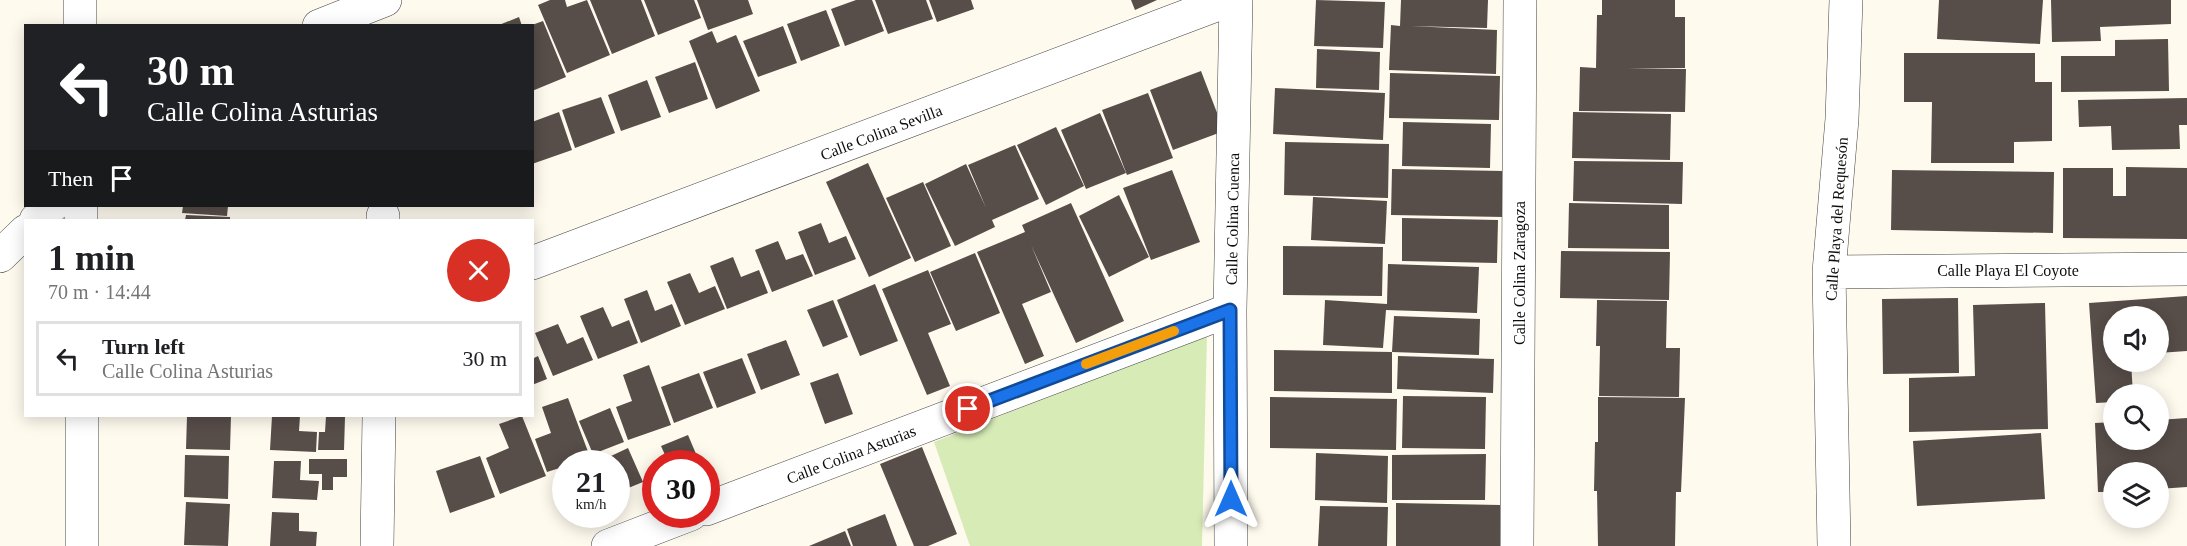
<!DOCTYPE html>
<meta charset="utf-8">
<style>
body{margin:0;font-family:"Times New Roman",serif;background:#f2f2f2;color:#202124;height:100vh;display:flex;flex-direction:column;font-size:22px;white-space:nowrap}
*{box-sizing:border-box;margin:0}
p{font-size:20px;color:#757577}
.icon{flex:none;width:33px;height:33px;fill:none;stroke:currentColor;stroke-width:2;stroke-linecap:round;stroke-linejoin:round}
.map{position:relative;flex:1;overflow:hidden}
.panel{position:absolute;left:24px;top:219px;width:510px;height:198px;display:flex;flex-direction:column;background:#fff;border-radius:0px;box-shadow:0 3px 15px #0003}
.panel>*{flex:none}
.top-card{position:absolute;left:24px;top:24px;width:510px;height:183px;border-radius:0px;box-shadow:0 3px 15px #0003;background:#202124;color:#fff;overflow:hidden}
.buttons{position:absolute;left:2103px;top:306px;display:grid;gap:12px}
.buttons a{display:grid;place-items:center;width:66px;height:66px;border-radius:50%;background:#fff;box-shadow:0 3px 15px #0003;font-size:30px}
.speed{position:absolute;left:552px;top:450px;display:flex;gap:12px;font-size:30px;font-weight:700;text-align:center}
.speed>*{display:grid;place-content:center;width:78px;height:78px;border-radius:50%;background:#fff;box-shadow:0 3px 15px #0003;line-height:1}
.speed small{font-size:15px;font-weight:400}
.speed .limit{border:9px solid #d22;background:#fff;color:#111}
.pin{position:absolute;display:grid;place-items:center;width:51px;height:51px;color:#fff;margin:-26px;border:3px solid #fff;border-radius:50%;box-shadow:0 2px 6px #0007}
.me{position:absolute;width:66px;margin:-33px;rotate:0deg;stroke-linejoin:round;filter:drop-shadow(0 0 4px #0008)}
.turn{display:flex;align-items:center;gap:21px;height:126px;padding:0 24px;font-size:27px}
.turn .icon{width:78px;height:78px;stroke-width:2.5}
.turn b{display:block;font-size:42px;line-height:51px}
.then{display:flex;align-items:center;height:57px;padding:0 24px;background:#0003;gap:12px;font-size:22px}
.round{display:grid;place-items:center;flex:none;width:63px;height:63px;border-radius:32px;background:#f2f2f2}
.headline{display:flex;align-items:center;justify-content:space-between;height:102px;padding:0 24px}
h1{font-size:36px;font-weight:700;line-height:45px}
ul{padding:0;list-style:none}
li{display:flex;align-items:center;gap:18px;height:75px;margin:0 12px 9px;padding:0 12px;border:3px solid #e0e0e0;border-radius:0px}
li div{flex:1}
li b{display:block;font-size:22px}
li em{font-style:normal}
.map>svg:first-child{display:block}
</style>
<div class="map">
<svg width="2187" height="546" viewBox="0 0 2187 546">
<rect width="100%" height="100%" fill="#fffaee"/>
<!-- green -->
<path fill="#d7ebb6" d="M 1207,334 L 1202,546 L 970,546 L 934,442 Z"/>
<!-- building -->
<path fill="#574d49" d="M 550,0 L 565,0 L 567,7 L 587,0 L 610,55 L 567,73 L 538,5 Z
M 590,0 L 641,0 L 655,36 L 612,54 Z
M 644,0 L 694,0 L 701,18 L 658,35 Z
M 697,0 L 748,0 L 753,14 L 708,30 Z
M 856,0 L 872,0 L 884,31 L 845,46 L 831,9 Z
M 875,0 L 926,0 L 933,19 L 888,34 Z
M 929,0 L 971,0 L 974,9 L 937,22 Z
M 1131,0 L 1157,0 L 1135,10 Z
M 1316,0 L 1385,2 L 1383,48 L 1314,46 Z
M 1401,0 L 1488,0 L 1487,28 L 1410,26 L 1497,30 L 1496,74 L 1389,70 L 1391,25 L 1400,26 Z
M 1602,0 L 1675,0 L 1675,17 L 1685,17 L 1685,68 L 1627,68 L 1686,69 L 1685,112 L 1579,111 L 1580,67 L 1596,68 L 1597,15 L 1602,15 Z
M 1939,0 L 2043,0 L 2040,44 L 1937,39 Z
M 2051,0 L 2171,0 L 2171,24 L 2100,27 L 2101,41 L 2052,42 Z
M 826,10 L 840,46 L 801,61 L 787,24 Z
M 519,17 L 522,26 L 499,26 L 499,25 Z
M 543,21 L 566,77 L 532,91 L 532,25 Z
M 783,26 L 797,63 L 758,77 L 743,41 Z
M 712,31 L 717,43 L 736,35 L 760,91 L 716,109 L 689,41 Z
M 2168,39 L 2169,91 L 2061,92 L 2061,56 L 2115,56 L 2115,40 Z
M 1317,49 L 1380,52 L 1379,90 L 1316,88 Z
M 1904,53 L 2035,53 L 2035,82 L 2052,82 L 2052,141 L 2014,142 L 2014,163 L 1931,163 L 1932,102 L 1904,102 Z
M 695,62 L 708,99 L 669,113 L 655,77 Z
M 1201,71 L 1224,131 L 1173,150 L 1150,90 Z
M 1390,73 L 1500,76 L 1499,120 L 1389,118 Z
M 647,80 L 661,117 L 621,131 L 608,95 Z
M 1275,88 L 1385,93 L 1383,140 L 1273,134 Z
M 1148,93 L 1173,158 L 1127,175 L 1102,110 Z
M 601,97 L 615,133 L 575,148 L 562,110 Z
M 2187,98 L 2187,125 L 2179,125 L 2180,149 L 2112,150 L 2111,126 L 2079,127 L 2078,100 Z
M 559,112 L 572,150 L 532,164 L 532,122 Z
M 1573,112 L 1671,114 L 1670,160 L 1572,158 Z
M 1100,113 L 1126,173 L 1086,189 L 1061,130 Z
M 1403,122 L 1491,124 L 1490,168 L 1402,166 Z
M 1056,127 L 1084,186 L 1046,205 L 1017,145 Z
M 1285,142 L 1389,144 L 1388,198 L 1284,195 Z
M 1015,145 L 1039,199 L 992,220 L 995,227 L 955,246 L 925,184 L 966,164 L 986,208 L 968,165 Z
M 1574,161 L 1683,162 L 1682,204 L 1573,201 Z
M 868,163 L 911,258 L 869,277 L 826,182 Z
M 2126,167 L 2187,168 L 2187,239 L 2063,238 L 2063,168 L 2113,168 L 2113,196 L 2126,196 Z
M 1392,169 L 1504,171 L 1504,217 L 1391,215 Z
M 1172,170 L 1200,242 L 1151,260 L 1123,188 Z
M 1892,170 L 2054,172 L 2053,233 L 1891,230 Z
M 923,182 L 951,246 L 915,262 L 886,198 Z
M 1119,195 L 1149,257 L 1109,277 L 1079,216 Z
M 1313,197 L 1387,201 L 1385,244 L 1311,240 Z
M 1071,203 L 1124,321 L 1076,343 L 1031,245 L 1051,292 L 1022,304 L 1044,356 L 1025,364 L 977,252 L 1025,232 L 1022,225 Z
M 1569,203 L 1669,205 L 1669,249 L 1568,248 Z
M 183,206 L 228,206 L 227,216 L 182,213 Z
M 186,215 L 230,217 L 230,220 L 185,220 Z
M 1402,218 L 1498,220 L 1497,263 L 1402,261 Z
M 821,223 L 829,243 L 846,236 L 856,259 L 815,275 L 798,232 Z
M 778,241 L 786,260 L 803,254 L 813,276 L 772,292 L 755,250 Z
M 1283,246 L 1383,247 L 1382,296 L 1283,295 Z
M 1561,251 L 1670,252 L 1669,300 L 1560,298 Z
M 975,253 L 1000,313 L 956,331 L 930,272 Z
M 733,257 L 741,277 L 759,270 L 768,293 L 727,309 L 710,266 Z
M 1388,264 L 1479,267 L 1477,313 L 1386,310 L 1383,348 L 1323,345 L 1325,300 L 1387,304 Z
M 928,270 L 951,324 L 928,333 L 950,386 L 927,395 L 882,289 Z
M 690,273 L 699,293 L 715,286 L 725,309 L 685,325 L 667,282 Z
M 875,284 L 898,341 L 860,356 L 837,300 Z
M 647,290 L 655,311 L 672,304 L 681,326 L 641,343 L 624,299 Z
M 2187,296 L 2187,351 L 2158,353 L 2158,316 L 2114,316 L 2114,362 L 2131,362 L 2133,394 L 2114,394 L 2114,402 L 2096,403 L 2089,303 Z
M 1958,298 L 1959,373 L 1883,374 L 1882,299 Z
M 833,300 L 848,337 L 823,347 L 807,310 Z
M 1597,300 L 1667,301 L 1666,348 L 1680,348 L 1679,397 L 1599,396 L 1600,346 L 1596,346 Z
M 2045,303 L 2048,429 L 1909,432 L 1909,378 L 1975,376 L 1973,305 Z
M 603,307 L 612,327 L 629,320 L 638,343 L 598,359 L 580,316 Z
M 1394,316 L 1480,319 L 1479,355 L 1392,352 L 1392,393 L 1274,391 L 1274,350 L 1392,352 Z
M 558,324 L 567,344 L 583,337 L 593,360 L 553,376 L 535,333 Z
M 786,340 L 800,375 L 761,390 L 747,354 Z
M 538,356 L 547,379 L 532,385 L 532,359 Z
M 1398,356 L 1494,359 L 1493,393 L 1397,389 Z
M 742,358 L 756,393 L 717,408 L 703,372 Z
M 649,365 L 671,425 L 628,440 L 616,407 L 632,401 L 623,375 Z
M 699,373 L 713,408 L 674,423 L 661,387 Z
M 838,373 L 853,414 L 825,424 L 810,383 Z
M 1403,396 L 1486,397 L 1485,449 L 1402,448 Z
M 1270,397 L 1397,399 L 1396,450 L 1270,448 Z
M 1598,397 L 1685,398 L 1681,492 L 1676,492 L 1675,546 L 1598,546 L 1597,491 L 1594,491 L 1595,442 L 1598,442 Z
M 568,398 L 590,457 L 572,464 L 566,464 L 566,466 L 547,472 L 535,439 L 551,433 L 542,407 Z
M 610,408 L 624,442 L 593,454 L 579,421 Z
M 187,416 L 231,416 L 230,450 L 186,449 Z
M 272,416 L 300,416 L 299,431 L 317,432 L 316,452 L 270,450 Z
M 326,416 L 345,417 L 344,450 L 318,450 L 319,432 L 325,432 Z
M 522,416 L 546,476 L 500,494 L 486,458 L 509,448 L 499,424 Z
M 2187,418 L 2187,487 L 2158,489 L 2158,472 L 2114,472 L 2114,492 L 2098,492 L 2095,423 L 2114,422 L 2114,440 L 2158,440 L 2158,420 Z
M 2041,433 L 2045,499 L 1917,506 L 1913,441 Z
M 688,435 L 699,461 L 693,464 L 669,464 L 661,446 Z
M 922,447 L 957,534 L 928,546 L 914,546 L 880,464 Z
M 628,448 L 643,482 L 616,493 L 616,464 L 594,464 Z
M 1316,453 L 1388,456 L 1387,503 L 1315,500 Z
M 1486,454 L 1485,500 L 1392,500 L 1392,455 Z
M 185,455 L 229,456 L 228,499 L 184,497 Z
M 480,456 L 495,497 L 450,513 L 436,471 Z
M 309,459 L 347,459 L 347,477 L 333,477 L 333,490 L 322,490 L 322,474 L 309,474 Z
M 274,461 L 301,461 L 300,480 L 319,481 L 317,500 L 272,498 Z
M 186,502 L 230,504 L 228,546 L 184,545 Z
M 1396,503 L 1500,505 L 1500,546 L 1396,546 Z
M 1320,506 L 1388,507 L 1387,546 L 1318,546 Z
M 272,512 L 299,513 L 299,531 L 317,532 L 316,546 L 270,546 Z
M 885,514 L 897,546 L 853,546 L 847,529 Z
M 845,531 L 851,546 L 809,546 Z"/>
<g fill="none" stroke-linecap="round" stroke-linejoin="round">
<defs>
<path id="minor" d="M 80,0 L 80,26
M 319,26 L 385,0
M 81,206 L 81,220
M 36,220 L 52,206
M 383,220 L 383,216
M 0,256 L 26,231
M 532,263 L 1229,0
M 1829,272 L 2187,269
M 82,416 L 82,546
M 706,509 L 1230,310
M 377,546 L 379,416
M 608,546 L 691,514
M 1231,546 L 1230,310 L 1236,0
M 1517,546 L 1520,0
M 1834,546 L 1829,272 L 1842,119 L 1846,0"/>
</defs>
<!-- minor casing -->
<use href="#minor" stroke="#414141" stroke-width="34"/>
<!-- minor -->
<use href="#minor" stroke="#fff" stroke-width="33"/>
</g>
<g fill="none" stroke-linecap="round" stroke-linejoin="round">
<defs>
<path id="route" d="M 968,409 L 1230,310 L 1231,499"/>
</defs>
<!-- route casing -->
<use href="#route" stroke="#114b97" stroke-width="15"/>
<!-- route -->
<use href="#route" stroke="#1a73e8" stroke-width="10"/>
<!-- slow -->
<path stroke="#f59e0b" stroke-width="10" d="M 1086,364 L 1174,331"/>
</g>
<g text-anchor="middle" stroke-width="6" stroke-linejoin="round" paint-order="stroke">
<!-- street labels -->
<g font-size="16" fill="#0e0e0e" stroke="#fff">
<text transform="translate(881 132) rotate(-21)" y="6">Calle Colina Sevilla</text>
<text transform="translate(1232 219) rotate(-89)" y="6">Calle Colina Cuenca</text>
<text transform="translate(1836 219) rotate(-86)" y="6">Calle Playa del Requesón</text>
<text x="2008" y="276">Calle Playa El Coyote</text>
<text transform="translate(1519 273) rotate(-90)" y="6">Calle Colina Zaragoza</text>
<text transform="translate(851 454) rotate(-21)" y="6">Calle Colina Asturias</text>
</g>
</g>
</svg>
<div class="buttons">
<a><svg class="icon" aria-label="sound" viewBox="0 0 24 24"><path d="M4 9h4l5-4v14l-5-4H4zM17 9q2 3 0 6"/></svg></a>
<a><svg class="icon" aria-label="search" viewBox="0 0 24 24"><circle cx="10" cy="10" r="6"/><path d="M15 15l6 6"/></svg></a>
<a><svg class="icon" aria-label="layers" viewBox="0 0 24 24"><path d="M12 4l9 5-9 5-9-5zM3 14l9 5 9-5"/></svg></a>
</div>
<div class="speed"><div>21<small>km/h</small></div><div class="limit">30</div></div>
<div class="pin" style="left:968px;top:409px;background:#d93025"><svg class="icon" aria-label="arrive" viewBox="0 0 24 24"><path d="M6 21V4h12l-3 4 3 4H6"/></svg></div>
<svg class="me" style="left:1231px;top:499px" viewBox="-20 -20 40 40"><path d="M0-17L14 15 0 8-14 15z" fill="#1a73e8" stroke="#fff" stroke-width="4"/></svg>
<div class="top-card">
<div class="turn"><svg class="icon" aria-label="left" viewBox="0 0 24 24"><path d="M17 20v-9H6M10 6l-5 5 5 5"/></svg><div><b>30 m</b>Calle Colina Asturias</div></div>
<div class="then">Then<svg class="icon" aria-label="arrive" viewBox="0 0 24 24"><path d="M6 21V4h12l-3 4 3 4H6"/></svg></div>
</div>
<section class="panel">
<div class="headline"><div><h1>1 min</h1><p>70 m · 14:44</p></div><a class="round" style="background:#d93025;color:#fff"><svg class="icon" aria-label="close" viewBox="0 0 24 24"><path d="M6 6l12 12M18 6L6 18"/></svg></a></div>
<ul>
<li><svg class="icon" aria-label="left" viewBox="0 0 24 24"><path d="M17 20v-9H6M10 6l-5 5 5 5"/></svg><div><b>Turn left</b><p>Calle Colina Asturias</p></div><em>30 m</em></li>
</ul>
</section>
</div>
